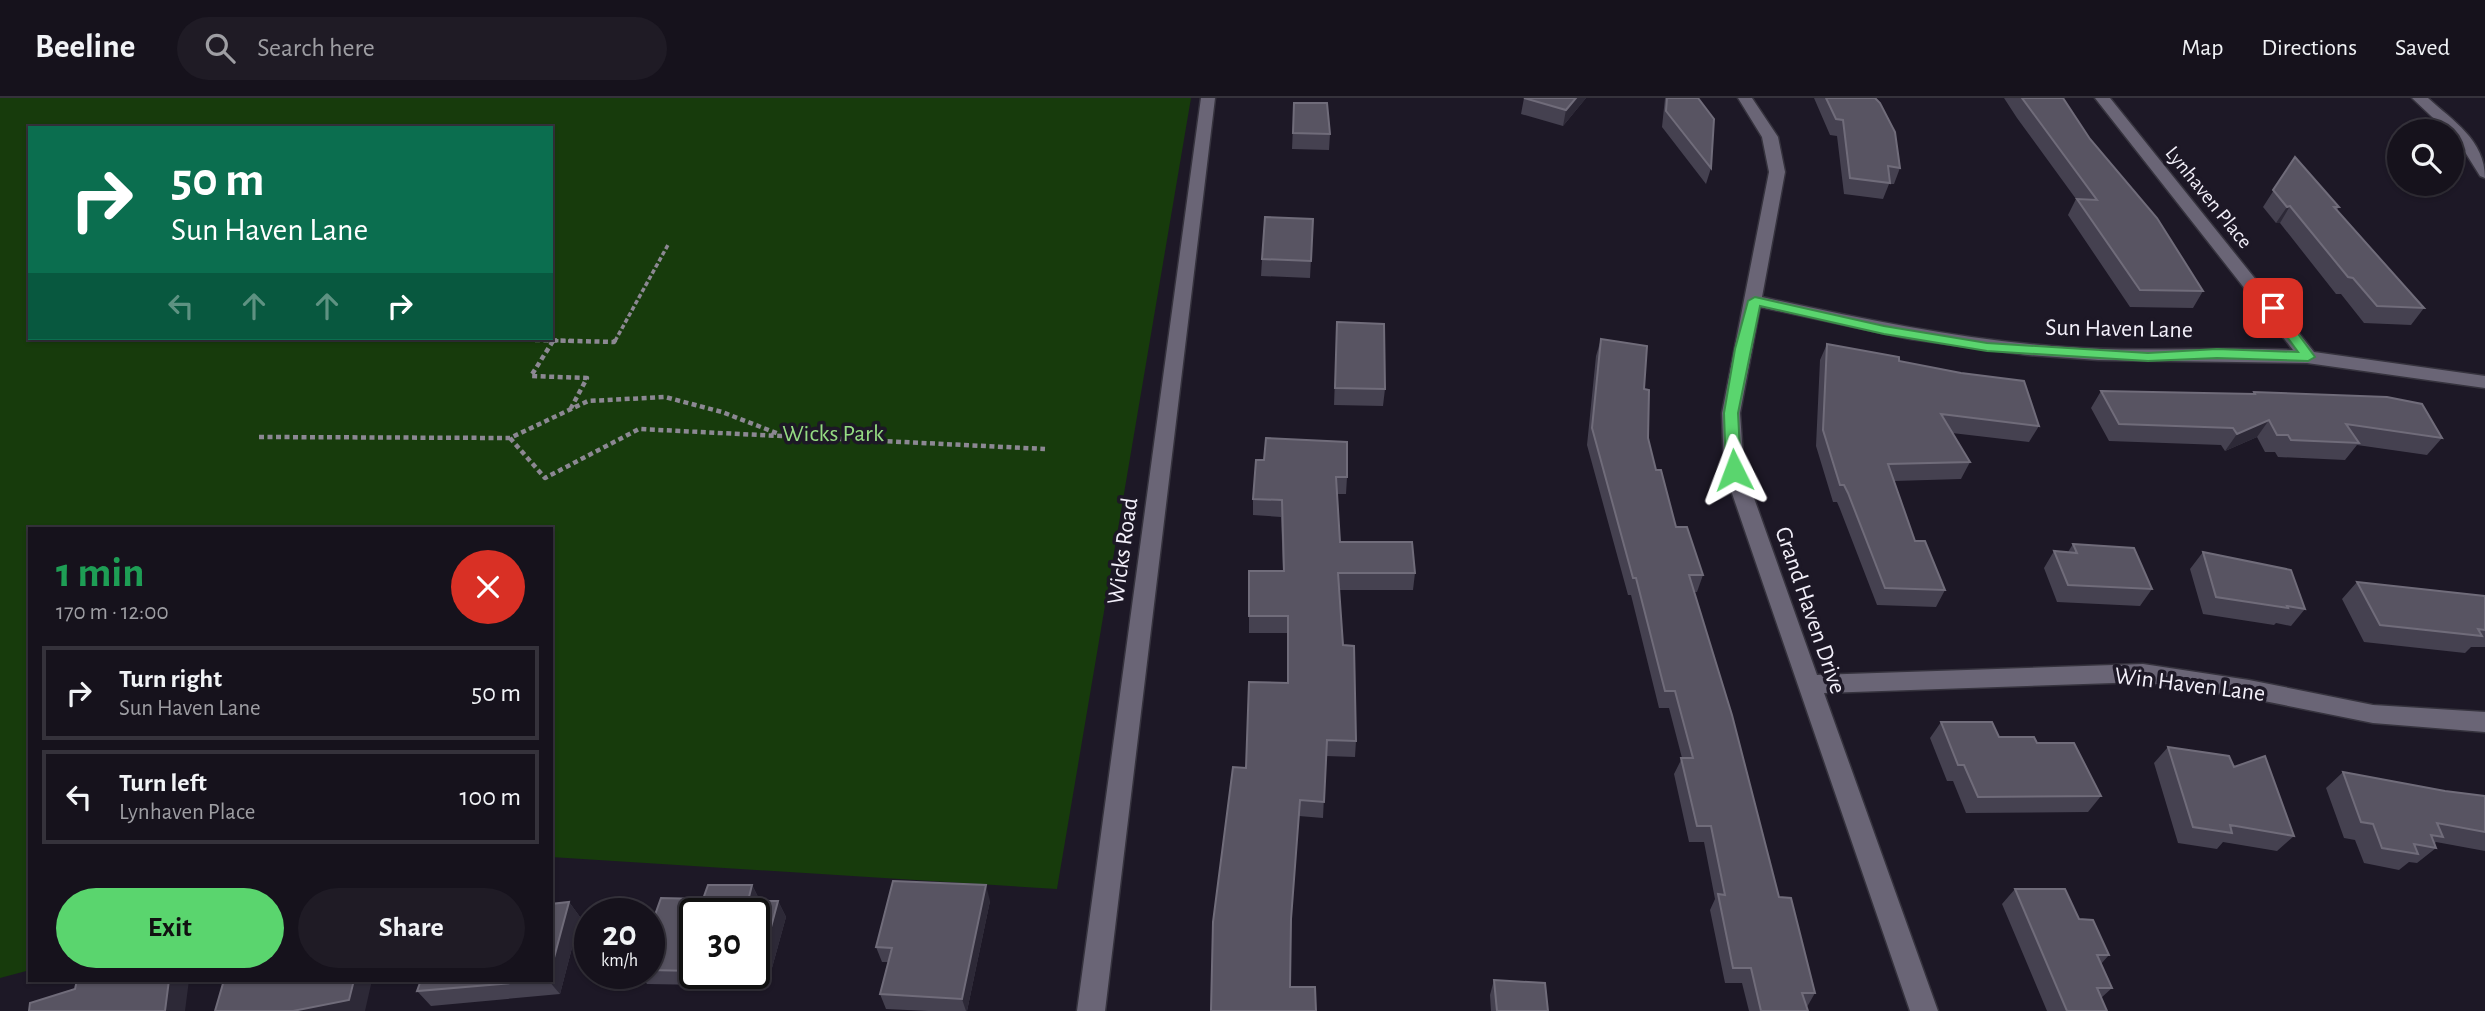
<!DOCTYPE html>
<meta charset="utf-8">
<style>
body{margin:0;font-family:"Alegreya Sans",sans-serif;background:#1f1b25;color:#f1f3f6;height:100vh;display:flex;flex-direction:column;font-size:26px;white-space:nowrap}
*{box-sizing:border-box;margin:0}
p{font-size:23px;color:#9e9ea3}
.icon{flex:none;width:38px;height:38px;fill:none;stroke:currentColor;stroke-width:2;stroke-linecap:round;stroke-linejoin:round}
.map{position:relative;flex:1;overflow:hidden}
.panel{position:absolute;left:28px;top:429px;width:525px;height:455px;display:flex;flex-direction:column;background:#16121c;border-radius:0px;box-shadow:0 2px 5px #0004,0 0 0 2px #35323b}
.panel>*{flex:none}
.banner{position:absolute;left:28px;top:28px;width:525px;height:214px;border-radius:0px;box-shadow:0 2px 5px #0004,0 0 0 2px #35323b;background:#0b6e4f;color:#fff;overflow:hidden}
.controls{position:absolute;left:2387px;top:21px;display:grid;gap:14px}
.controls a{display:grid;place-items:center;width:77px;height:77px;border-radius:50%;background:#16121c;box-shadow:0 2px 5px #0004,0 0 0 2px #35323b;font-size:35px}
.speed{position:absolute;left:574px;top:800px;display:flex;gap:14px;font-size:35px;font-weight:700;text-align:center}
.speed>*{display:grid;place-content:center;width:91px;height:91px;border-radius:50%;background:#16121c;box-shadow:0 2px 5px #0004,0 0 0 2px #35323b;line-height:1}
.speed small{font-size:18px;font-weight:400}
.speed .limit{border:4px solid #111;border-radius:10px;background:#fff;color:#111}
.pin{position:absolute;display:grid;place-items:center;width:60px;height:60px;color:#fff;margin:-30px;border-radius:14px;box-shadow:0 4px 10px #0006}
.me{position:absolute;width:77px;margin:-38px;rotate:357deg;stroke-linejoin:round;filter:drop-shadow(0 0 5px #0008)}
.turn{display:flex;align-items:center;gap:24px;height:147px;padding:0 28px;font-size:32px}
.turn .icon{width:91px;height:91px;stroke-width:2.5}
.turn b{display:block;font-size:49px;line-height:60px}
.lanes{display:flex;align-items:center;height:66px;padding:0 28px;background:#0003;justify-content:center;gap:35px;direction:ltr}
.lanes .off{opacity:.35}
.round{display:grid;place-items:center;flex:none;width:74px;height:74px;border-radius:37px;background:#1f1b25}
.summary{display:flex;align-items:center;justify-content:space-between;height:119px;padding:0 28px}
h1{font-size:42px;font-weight:700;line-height:52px;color:#1e9e55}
.cta{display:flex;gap:14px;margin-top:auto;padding:14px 28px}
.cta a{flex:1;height:80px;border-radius:42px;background:#5ad56e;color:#111;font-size:28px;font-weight:700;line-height:80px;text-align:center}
.cta a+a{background:#1f1b25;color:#f1f3f6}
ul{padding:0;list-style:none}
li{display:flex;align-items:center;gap:21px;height:94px;margin:0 14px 10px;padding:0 14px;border:4px solid #35323b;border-radius:0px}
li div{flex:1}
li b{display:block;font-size:26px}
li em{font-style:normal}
header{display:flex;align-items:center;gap:42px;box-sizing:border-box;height:98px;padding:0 35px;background:#16121c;border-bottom:2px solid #35323b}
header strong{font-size:33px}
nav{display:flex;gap:38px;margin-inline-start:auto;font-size:24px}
.search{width:490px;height:63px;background:#1f1b25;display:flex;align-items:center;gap:18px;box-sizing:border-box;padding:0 24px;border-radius:38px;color:#9e9ea3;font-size:26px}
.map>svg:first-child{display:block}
</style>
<header>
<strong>Beeline</strong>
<div class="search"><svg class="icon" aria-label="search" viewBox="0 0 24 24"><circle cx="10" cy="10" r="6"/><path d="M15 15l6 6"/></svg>Search here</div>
<nav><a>Map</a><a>Directions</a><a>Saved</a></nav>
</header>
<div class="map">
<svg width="2485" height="913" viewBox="0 0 2485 913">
<rect width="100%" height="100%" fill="#1d1826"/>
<!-- green -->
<path fill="#173b0c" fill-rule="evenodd" d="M 0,0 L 1191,0 L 1057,791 L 551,759 L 551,430 L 30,430 L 30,872 L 0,880 ZM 30,30 L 551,30 L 551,240 L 30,240 Z"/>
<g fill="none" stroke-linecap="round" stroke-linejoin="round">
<defs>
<path id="minor" d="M 1201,0 L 1215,0 L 1105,913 L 1077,913 Z
M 1738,0 L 1752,0 L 1778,39 L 1785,74 L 1762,199 C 1862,221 1963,242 2065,249 C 2141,255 2217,248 2293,252 L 2095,0 L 2110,0 L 2314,254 L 2485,278 L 2485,290 L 2307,265 L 2098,262 L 2028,257 L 1910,241 L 1760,209 L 1740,315 L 1744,372 L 1817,577 L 2143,566 L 2249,582 L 2373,607 L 2485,614 L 2485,634 L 2373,625 L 2249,600 L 2143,584 L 1824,595 L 1938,913 L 1910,913 L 1724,372 L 1722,315 L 1769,74 L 1762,39 Z
M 2412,0 L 2428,0 C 2453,23 2485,42 2485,80 L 2480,78 L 2460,46 L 2452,38 L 2452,33 L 2447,33 Z"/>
</defs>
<!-- minor casing -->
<use href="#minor" stroke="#36333e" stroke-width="3"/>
<!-- path-far1 -->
<path stroke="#8c8893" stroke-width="3.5" stroke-dasharray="4.5 2.5" stroke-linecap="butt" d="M 456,240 L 570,243
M 615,243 L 669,145"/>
<!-- path -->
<path stroke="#8c8893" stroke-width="4.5" stroke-dasharray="5 3.5" stroke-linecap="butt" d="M 501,241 L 614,244 L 616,241
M 553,243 L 531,278 L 587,280 L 571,310
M 259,339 L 510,340 L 588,303 L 665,299 L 722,314 L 779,336
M 510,340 L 545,380 L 639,331 L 1045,351"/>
<!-- minor -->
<use href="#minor" fill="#6a6576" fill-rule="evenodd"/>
</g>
<!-- wall -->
<path fill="#454150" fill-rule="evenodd" d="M 1524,0 L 1586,0 L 1563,28 L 1521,16 Z
M 1665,0 L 1698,0 L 1711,70 L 1706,86 L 1662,29 Z
M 1814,0 L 1875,0 L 1900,70 L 1894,86 L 1889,86 L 1883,101 L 1844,96 L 1837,38 L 1830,37 Z
M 2004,0 L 2063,0 L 2090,41 L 2203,193 L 2193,210 L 2130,209 L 2068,117 L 2076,101 L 2017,20 Z
M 1294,5 L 1330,36 L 1329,52 L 1292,51 Z
M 2295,59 L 2339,109 L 2337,112 L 2424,210 L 2411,227 L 2364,225 L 2341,196 L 2336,196 L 2280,125 L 2276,125 L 2263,109 Z
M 1313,121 L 1310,180 L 1261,178 L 1262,161 Z
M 1337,224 L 1385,291 L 1383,308 L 1334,307 Z
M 1601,241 L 1644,291 L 1648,340 L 1656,372 L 1676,429 L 1703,477 L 1697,494 L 1694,494 L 1779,799 L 1815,895 L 1807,909 L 1808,913 L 1749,913 L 1742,885 L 1725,885 L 1710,812 L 1715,801 L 1704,744 L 1689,744 L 1674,676 L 1682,660 L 1669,610 L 1659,610 L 1631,497 L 1628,497 L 1587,347 L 1596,258 Z
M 1827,246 L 1899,263 L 2039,328 L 2029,344 L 1952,335 L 1970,364 L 1961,381 L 1894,383 L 1915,443 L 1945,492 L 1936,509 L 1877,507 L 1840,411 L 1837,404 L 1833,404 L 1816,348 L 1820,262 Z
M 2101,293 L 2252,296 L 2254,294 L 2442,340 L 2427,357 L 2357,347 L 2345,362 L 2278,359 L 2275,354 L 2265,354 L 2257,339 L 2225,353 L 2221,347 L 2109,343 L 2091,310 Z
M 1256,362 L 1347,379 L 1346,396 L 1337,396 L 1340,444 L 1415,475 L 1413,492 L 1339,492 L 1343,547 L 1356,643 L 1355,659 L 1326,658 L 1323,720 L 1299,718 L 1211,913 L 1246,670 L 1287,585 L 1288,535 L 1249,535 L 1249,473 L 1283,473 L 1281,419 L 1253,417 L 1253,401 Z
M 2073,446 L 2152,491 L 2140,508 L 2057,504 L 2044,470 L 2054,453 L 2068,454 Z
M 2203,454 L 2305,511 L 2291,528 L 2276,525 L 2274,527 L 2203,516 L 2190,471 Z
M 2357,484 L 2485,498 L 2485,549 L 2471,549 L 2465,555 L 2364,544 L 2342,501 Z
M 1941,624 L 1999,639 L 2037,645 L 2101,698 L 2088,714 L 1966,715 L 1953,683 L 1947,683 L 1930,640 Z
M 2168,649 L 2294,738 L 2277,753 L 2223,744 L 2217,751 L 2178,745 L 2154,665 Z
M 2343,674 L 2445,693 L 2485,698 L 2485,753 L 2436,744 L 2435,745 L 2436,750 L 2417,765 L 2409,764 L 2399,772 L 2364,765 L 2355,742 L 2344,740 L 2326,690 Z
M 708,787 L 752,787 L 760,803 L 778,803 L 786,819 L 767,888 L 647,886 L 639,875 L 649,875 L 649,834 L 661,800 L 703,801 ZM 695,816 L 754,816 L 754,875 L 695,875 Z
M 2015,791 L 2079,821 L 2109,857 L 2101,866 L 2112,890 L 2101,900 L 2107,913 L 2047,913 L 2002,806 Z
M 990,803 L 967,913 L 928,913 L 886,911 L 880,896 L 888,864 L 882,864 L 876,849 Z
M 569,804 L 580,819 L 560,896 L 431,908 L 417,893 Z
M 1494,882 L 1548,913 L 1491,913 L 1490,897 Z"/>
<!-- shaded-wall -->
<path fill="#2d2937" d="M 1576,0 L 1586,0 L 1563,28 L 1566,12 Z
M 2290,108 L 2280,125 L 2276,125 L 2287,109 Z
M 2269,322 L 2257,339 L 2225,353 L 2237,336 Z
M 752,787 L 760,803 L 748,803 Z
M 986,787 L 990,803 L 967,913 L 966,913 L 962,901 Z
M 778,803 L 786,819 L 767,888 L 759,874 Z
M 569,804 L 580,819 L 560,896 L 548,882 L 551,882 L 551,871 Z
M 169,882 L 189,882 L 185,913 L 165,913 Z
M 354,882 L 372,882 L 365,913 L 293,913 Z"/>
<!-- building -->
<path fill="#585462" stroke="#706c7a" stroke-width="2" d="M 1524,0 L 1576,0 L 1566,12 Z
M 1667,0 L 1698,0 L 1714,21 L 1711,70 L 1666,13 Z
M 1826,0 L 1875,0 L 1880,5 L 1895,34 L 1900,70 L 1888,68 L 1890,85 L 1850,80 L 1843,22 L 1836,21 Z
M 2022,0 L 2063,0 L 2090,41 L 2157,120 L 2203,193 L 2140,192 L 2077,101 L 2097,102 Z
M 1294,5 L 1327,5 L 1330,36 L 1293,35 Z
M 2295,59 L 2339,109 L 2334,109 L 2424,210 L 2377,208 L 2353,180 L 2348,179 L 2290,108 L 2287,109 L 2273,92 Z
M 1265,119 L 1313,121 L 1311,163 L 1262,161 Z
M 1337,224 L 1384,226 L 1385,291 L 1335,290 Z
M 1601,241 L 1647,248 L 1644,291 L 1649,292 L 1648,340 L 1656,372 L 1661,372 L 1676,429 L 1687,429 L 1703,477 L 1689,477 L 1732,617 L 1779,799 L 1791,800 L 1815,895 L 1802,895 L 1808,913 L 1761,913 L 1751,870 L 1733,870 L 1718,796 L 1725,797 L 1711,728 L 1697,728 L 1681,660 L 1693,660 L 1675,593 L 1665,593 L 1636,480 L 1633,480 L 1592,330 Z
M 1827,246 L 1899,259 L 1899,263 L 1961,275 L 2024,283 L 2039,328 L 1941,316 L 1970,364 L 1888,366 L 1915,443 L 1925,443 L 1945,492 L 1885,490 L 1848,395 L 1844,387 L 1840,387 L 1823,332 Z
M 2101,293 L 2255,296 L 2254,294 L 2387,299 L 2422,306 L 2442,340 L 2346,326 L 2359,345 L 2291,342 L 2288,337 L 2277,337 L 2269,322 L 2237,336 L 2233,330 L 2119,326 Z
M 1266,340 L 1347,344 L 1347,379 L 1336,379 L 1340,444 L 1412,444 L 1415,475 L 1338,475 L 1343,547 L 1354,548 L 1356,643 L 1327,642 L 1324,704 L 1300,702 L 1291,821 L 1290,889 L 1315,889 L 1316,913 L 1211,913 L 1213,824 L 1233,669 L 1246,670 L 1249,584 L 1288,585 L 1288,518 L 1249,518 L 1249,473 L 1284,473 L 1282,402 L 1253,401 L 1256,362 L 1264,362 Z
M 2073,446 L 2134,450 L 2152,491 L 2068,487 L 2054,453 L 2077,455 Z
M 2203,454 L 2291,472 L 2305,511 L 2287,508 L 2288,510 L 2216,499 Z
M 2357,484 L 2485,498 L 2485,532 L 2478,531 L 2482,538 L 2380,527 Z
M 1941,624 L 1992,624 L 1999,639 L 2034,639 L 2037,645 L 2074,645 L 2101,698 L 1978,699 L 1964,667 L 1958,667 Z
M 2168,649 L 2229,658 L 2234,669 L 2265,658 L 2294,738 L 2230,727 L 2232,735 L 2193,729 Z
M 2343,674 L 2445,693 L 2485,698 L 2485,734 L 2437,725 L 2443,739 L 2431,737 L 2436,750 L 2414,746 L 2418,756 L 2382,750 L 2373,726 L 2361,724 Z
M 893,783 L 986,787 L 962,901 L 880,896 L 892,850 L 876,849 Z
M 708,787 L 752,787 L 748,803 L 778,803 L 759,874 L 754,874 L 754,816 L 695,816 L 695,873 L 649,872 L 649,834 L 661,800 L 703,801 Z
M 2015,791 L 2065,791 L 2079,821 L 2093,822 L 2109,857 L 2097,857 L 2112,890 L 2097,890 L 2107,913 L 2067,913 Z
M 569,804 L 551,871 L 551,806 Z
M 77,882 L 169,882 L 165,913 L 29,913 L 30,905 L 75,891 Z
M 224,882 L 354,882 L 349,902 L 293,913 L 215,913 Z
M 421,882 L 547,882 L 417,893 Z
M 1494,882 L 1545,885 L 1548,913 L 1497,913 Z"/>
<!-- route -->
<path fill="#5ad56e" stroke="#3a8a48" stroke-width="2" d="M 1755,199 L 1884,228 L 1987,245 L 2148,255 L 2217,251 L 2298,254 L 2266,210 L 2273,206 L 2277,207 L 2315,259 L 2308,263 L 2217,260 L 2148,263 L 1987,253 L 1884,236 L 1760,208 L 1738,315 L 1741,372 L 1734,377 L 1726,372 L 1724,315 L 1735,251 L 1748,203 Z"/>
<g text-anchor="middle" stroke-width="7" stroke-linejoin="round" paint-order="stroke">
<!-- far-street labels -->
<g font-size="21" fill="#f2eff9" stroke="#1d1826">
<text transform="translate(2209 99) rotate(51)" y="7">Lynhaven Place</text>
</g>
<!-- street labels -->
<g font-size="24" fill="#f2eff9" stroke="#1d1826">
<text transform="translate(2119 230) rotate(1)" y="8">Sun Haven Lane</text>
<text transform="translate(1122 453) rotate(-82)" y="8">Wicks Road</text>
<text transform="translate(1811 512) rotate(71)" y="8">Grand Haven Drive</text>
<text transform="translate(2190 586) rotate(7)" y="8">Win Haven Lane</text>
</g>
<!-- park labels -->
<g font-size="24" fill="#95dc83" stroke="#1d1826">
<text x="833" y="343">Wicks Park</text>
</g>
</g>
</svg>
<div class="controls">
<a><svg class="icon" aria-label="search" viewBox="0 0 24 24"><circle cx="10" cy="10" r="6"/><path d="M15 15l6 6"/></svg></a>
</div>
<div class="speed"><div>20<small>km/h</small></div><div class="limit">30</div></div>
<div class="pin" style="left:2273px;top:210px;background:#d93025"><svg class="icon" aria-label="arrive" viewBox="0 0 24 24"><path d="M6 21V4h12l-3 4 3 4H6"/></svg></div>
<svg class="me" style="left:1734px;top:372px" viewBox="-20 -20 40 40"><path d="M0-17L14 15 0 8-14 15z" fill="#5ad56e" stroke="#fff" stroke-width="4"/></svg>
<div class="banner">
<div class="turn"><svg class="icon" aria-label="right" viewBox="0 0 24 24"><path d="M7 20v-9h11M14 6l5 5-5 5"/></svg><div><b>50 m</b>Sun Haven Lane</div></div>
<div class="lanes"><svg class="icon off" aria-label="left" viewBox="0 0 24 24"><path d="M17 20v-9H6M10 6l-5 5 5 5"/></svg><svg class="icon off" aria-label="ahead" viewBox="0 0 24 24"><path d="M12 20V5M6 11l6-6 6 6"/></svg><svg class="icon off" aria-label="ahead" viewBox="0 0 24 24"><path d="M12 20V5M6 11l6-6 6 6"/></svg><svg class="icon" aria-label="right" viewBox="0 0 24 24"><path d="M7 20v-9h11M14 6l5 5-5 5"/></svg></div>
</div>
<section class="panel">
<div class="summary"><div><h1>1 min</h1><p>170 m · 12:00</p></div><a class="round" style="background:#d93025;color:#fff"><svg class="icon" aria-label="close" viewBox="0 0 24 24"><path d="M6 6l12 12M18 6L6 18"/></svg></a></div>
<ul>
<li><svg class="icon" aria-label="right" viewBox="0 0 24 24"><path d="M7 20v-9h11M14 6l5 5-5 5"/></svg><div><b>Turn right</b><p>Sun Haven Lane</p></div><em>50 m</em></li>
<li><svg class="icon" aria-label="left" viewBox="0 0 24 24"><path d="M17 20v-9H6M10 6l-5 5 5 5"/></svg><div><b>Turn left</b><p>Lynhaven Place</p></div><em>100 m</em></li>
</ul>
<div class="cta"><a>Exit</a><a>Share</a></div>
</section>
</div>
